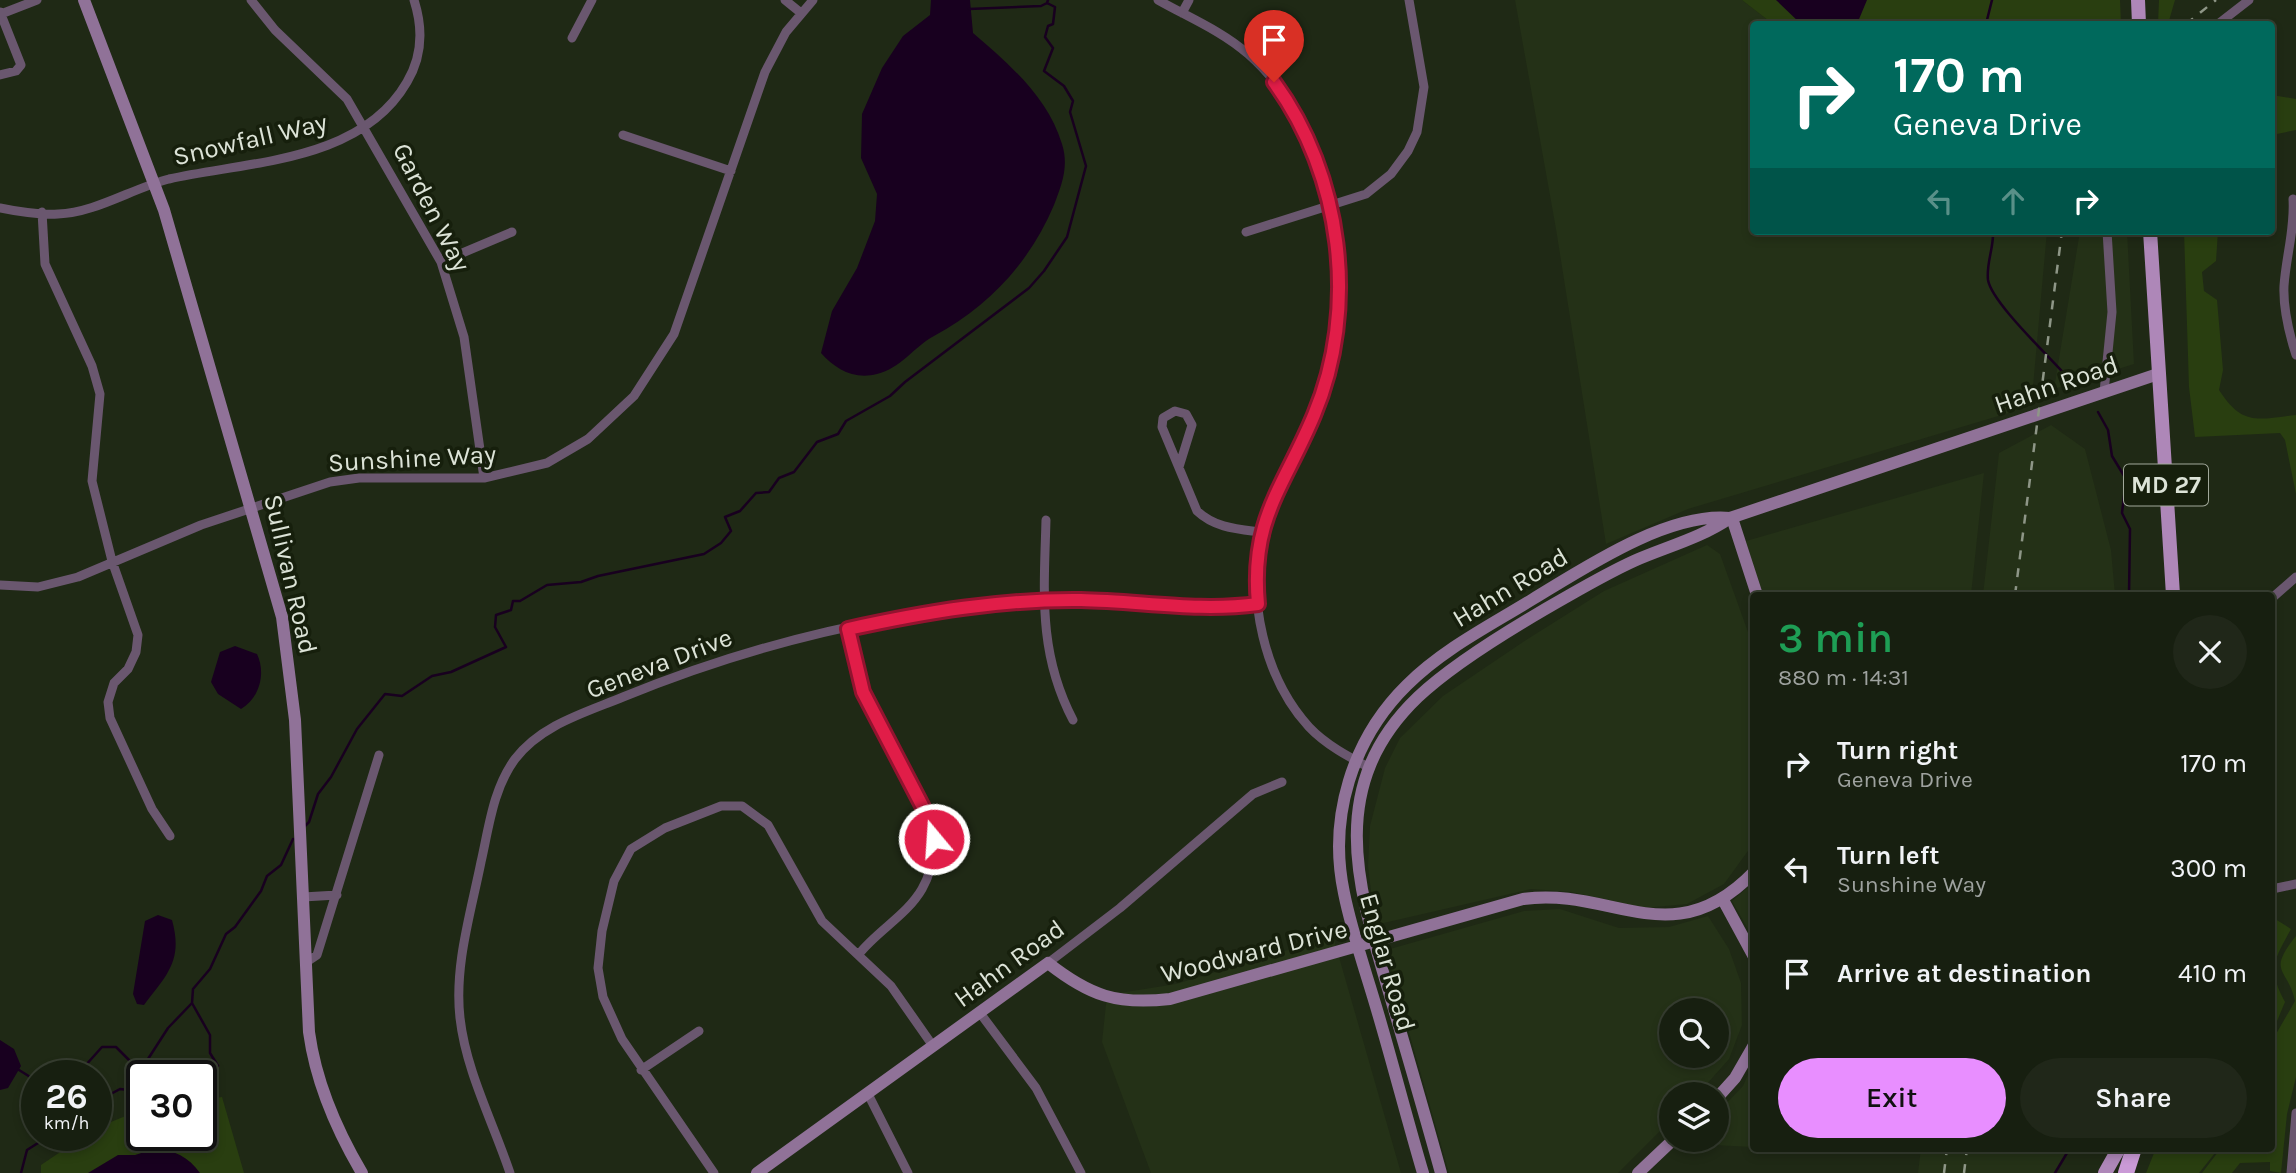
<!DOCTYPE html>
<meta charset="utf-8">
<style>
body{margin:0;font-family:Karla,sans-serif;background:#202719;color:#f1f3f6;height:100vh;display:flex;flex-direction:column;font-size:26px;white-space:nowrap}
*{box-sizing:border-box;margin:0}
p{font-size:23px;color:#9ea29f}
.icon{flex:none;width:38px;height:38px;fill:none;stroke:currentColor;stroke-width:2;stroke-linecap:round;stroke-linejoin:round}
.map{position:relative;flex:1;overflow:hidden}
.side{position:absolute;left:1750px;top:592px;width:525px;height:560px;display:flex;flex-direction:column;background:#171f10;border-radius:7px;box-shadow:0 4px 10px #0003,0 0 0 2px #363d30}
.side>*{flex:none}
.banner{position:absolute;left:1750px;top:21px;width:525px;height:214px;border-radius:7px;box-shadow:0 4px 10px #0003,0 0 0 2px #363d30;background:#00695c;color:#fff;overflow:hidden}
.buttons{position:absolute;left:1659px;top:998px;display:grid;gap:14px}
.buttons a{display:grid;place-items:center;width:70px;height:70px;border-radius:50%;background:#171f10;box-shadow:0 4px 10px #0003,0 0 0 2px #363d30;font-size:35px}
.speed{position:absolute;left:21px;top:1060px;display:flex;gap:14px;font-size:35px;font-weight:700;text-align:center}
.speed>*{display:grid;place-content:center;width:91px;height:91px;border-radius:50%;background:#171f10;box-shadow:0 4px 10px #0003,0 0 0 2px #363d30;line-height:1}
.speed small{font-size:18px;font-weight:400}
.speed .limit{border:4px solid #111;border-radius:10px;background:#fff;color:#111}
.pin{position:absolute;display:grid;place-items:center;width:60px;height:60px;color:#fff;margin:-72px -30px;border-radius:50% 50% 50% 0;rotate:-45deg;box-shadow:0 0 7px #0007}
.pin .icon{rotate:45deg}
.me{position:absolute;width:77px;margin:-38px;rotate:342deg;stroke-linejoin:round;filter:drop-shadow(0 0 5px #0008)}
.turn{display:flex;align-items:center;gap:24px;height:147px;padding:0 28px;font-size:32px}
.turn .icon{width:91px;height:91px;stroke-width:2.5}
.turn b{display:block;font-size:49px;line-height:60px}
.lanes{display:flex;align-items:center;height:66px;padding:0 28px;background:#0003;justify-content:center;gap:35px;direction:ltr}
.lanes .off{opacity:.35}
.round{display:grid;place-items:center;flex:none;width:74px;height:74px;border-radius:37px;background:#202719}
.headline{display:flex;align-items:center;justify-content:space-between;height:119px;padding:0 28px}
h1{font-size:42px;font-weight:600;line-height:52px;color:#1e9e55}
.cta{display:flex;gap:14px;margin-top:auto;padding:14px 28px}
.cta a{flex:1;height:80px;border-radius:42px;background:#e88eff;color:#111;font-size:28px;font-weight:600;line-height:80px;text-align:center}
.cta a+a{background:#202719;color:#f1f3f6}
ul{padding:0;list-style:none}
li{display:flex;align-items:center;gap:21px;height:105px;padding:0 28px}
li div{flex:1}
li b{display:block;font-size:26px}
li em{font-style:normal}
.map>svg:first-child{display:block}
</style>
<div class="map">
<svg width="2296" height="1173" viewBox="0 0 2296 1173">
<rect width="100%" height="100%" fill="#1f2915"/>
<!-- built -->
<path fill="#243117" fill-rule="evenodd" d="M 1515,0 L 1742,0 L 1773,24 L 1754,24 L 1754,231 L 2047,231 L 2032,398 L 2015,411 L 1688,509 L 1606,544 L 1556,229 Z
M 2080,231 L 2127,231 L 2134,364 L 2054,389 Z
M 2051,425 L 2085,449 L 2111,550 L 2115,595 L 1983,595 L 1999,453 Z
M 1984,473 L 1971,595 L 1761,595 L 1746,541 Z
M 1707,545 L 1720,554 L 1748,632 L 1754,666 L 1753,844 L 1724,884 L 1687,904 L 1644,908 L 1572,892 L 1531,889 L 1375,925 L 1368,866 L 1370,826 L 1385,768 L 1400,738 L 1443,696 L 1526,640 L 1604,591 Z
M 1753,883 L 1753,938 L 1732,901 Z
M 1560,909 L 1619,928 L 1669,927 L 1708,916 L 1729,949 L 1741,983 L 1742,1025 L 1729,1059 L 1698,1094 L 1671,1094 L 1671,1120 L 1618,1173 L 1449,1173 L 1387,955 L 1390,949 L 1524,911 ZM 1671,1010 L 1717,1010 L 1717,1055 L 1671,1055 Z
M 1333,936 L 1401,1173 L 1151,1173 L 1102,1042 L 1107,995 L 1176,984 Z
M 1753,1063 L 1753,1147 L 1692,1144 L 1695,1139 L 1717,1139 L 1717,1113 L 1743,1086 Z
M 1921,1148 L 2073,1148 L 2054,1173 L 1918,1173 Z"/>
<!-- green -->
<path fill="#293e10" d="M 1742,0 L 2120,0 L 2121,24 L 1773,24 Z
M 2159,0 L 2175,0 L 2168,24 L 2158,24 Z
M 2272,95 L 2296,99 L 2296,130 L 2272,135 Z
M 2184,231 L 2218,231 L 2216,261 L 2202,272 L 2204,291 L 2217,300 L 2223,370 L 2219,390 C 2243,427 2258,419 2296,415 L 2296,494 L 2285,440 L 2280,433 L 2195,437 L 2189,387 Z
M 2272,917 L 2291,929 C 2274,960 2267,969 2285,1002 L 2272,1033 Z
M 2296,936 L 2296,1077 L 2287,1114 L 2281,1173 L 2270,1171 L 2270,1162 L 2240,1163 L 2232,1173 L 2202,1173 L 2221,1148 L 2272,1148 L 2272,1041 L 2295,1001 C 2288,968 2266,973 2296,936 Z
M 222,1097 L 244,1173 L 41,1173 L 41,1165 L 84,1136 L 96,1136 L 96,1128 L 138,1111 L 142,1110 L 142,1136 L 201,1136 L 201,1100 Z
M 2156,1148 L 2219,1148 L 2199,1173 L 2146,1173 Z"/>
<!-- water -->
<path fill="#18001f" d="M 931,0 L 970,0 L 973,33 C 1008,63 1048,97 1062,144 C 1069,166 1062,184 1054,205 C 1030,262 989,306 934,336 C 915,346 900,369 877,374 C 854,380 835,369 821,353 L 832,311 L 857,268 L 875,221 L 877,194 L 861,158 L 862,114 L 882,68 L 903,36 L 930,15 Z
M 1776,0 L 1867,0 L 1857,24 L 1801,24 Z
M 235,646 L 257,654 C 266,673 260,698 241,709 L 218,694 L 211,682 L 220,652 Z
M 158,915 L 172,920 C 183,960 168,974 144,1005 L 137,1004 L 133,994 L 145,921 Z
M 0,1040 L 14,1049 L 21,1066 L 8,1088 L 0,1090 Z
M 154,1149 C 173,1149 189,1157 200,1173 L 88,1173 L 118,1155 L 135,1155 Z"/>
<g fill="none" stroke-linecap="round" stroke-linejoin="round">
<!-- stream -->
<path stroke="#18001f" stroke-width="2.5" d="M 969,9 L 1041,6 L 1047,3
M 1986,24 L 1992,0
M 1993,231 C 1994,248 1986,263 1988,280 C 1992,303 2050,357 2068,378
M 2098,412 L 2108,430 L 2112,456 L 2126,479 L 2122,513 L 2130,529 L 2129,595
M 304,827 L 309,822 L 318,794 L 331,777 L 357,729 L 385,694 L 402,696 L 432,676 L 451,672 L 506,647 L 495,627 L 496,615 L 511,610 L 513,601 L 520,601 L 547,585 L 581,582 L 598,576 L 704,554 L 721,543 L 731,531 L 725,517 L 740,511 L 756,493 L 769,492 L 779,478 L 794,472 L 817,442 L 838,434 L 846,421 L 890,396 L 905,382 L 1029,288 L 1044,271 L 1067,237 L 1086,166 L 1070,112 L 1073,101 L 1064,86 L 1044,71 L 1053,48 L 1045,37 L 1048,26 L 1053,24 L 1055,7 L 1047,3 L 1048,0
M 218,1066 L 210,1053 L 210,1035 L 192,1003 L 193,989 L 210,969 L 226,934 L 235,927 L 261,891 L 267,876 L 281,865 L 293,839
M 19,1070 L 35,1080
M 76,1076 L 102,1047 L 116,1047 L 140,1071
M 96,1102 L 120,1089 L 128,1090
M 128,1111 L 128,1090 L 168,1028 L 192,1003
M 21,1173 L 27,1150 L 49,1136
M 2055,1173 L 2070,1148"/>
<!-- street -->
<path stroke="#6a576f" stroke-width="9" d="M 251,0 L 275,30 L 347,99 L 441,262 L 464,337 L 484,478
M 785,0 L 801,13
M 1158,0 C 1188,17 1222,31 1248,54 C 1337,132 1357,286 1322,394 C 1306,442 1272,483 1261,534 C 1247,598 1264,678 1309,727 C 1326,745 1349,757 1370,768
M 0,12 L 21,65 L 16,71 L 0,75
M 1182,13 L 1189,0
M 1,14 L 37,0
M 2218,24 L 2249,0
M 572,38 L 592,0
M 623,135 L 731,171
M 2293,199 C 2295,229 2286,256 2284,286 C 2283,309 2289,333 2296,355
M 0,208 C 19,212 39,215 58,214 C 95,213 133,188 169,179 C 250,161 361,162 407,82 C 422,57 423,28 414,0
M 42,212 L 45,264 L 92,366 L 100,394 L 92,481 L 112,561 L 138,635 L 136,652 L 128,669 L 114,683 L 108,702 L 110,718 L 152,809 L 170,836
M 1246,232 L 1366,194 L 1391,174 L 1408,151 L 1417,132 L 1424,87 L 1409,0
M 441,262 L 512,232
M 2104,392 L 2112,312 L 2107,231
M 1179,467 L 1192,425 L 1186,414 L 1175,411 L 1163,418 L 1162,427 L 1197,511 C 1215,528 1237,529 1261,532
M 1046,520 C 1044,593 1038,653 1073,720
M 0,585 L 38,587 L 78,577 L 201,525 L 330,482 L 359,478 L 484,478 L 547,463 L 588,439 L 634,396 L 674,334 L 765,72 L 786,32 L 813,0
M 2272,598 L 2296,577
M 848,629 C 854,656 859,682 870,707 C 895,762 958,826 922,889 C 907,915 877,931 859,954
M 2272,889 L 2296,884
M 303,897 L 337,895
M 305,963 L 317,955 L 379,755
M 1048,963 L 1120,908 L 1253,794 L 1282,782
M 980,1013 L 1036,1088 L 1081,1173
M 641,1070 L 699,1031
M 868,1094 L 908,1173
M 510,1173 C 493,1122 466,1071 460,1018 C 454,966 471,912 481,862 C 489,827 493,789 515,759 C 541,725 584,713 623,697 C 755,643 897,609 1040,601 C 1113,597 1185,613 1258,604
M 714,1173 L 622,1039 L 603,997 L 598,968 L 602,931 L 614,881 L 631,849 L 665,828 L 721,806 L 742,806 L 768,825 L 822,921 L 891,986 L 933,1046
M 2291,1173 L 2296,1113"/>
<!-- secondary -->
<path stroke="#907298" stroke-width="12" d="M 84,0 L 164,210 L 282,617 L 295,720 L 309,1032 C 316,1083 336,1129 362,1173
M 1732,518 L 1757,595
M 1722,898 L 1754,957
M 1717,1098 L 1735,1078 L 1754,1045
M 757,1173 L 1048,963 C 1090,996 1117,1005 1170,999 L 1523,899 C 1611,886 1672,957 1754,872
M 1423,1173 C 1407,1119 1393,1064 1377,1010 C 1366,972 1352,933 1344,893 C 1328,818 1352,739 1407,685 C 1443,649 1491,625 1533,599 C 1586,567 1668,512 1730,518
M 1441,1173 C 1425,1115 1408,1057 1391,999 C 1359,891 1323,788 1418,697 C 1456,661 1522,622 1568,596 C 1589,584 1612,571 1634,561 C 1666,547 1701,538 1730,518 L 2158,374
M 1638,1173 L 1674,1139"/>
<!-- primary -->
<path stroke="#ae87b8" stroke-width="14" d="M 2138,0 L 2139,24
M 2150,231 L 2173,595
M 2105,1173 L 2119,1148"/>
<!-- highway -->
<path stroke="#ca9ad6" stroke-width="16" d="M 2126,1173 L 2134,1148"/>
<!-- rail -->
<path stroke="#8e9687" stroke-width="2.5" stroke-dasharray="9 9" stroke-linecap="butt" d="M 2186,24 L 2216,0
M 2015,595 L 2062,231
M 1944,1173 L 1947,1148
M 1964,1173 L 1967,1148"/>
</g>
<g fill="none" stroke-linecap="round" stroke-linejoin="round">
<defs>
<path id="route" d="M 934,839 L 927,815 L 863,692 L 848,629 C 925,612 1002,599 1081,600 C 1141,601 1198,612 1258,604 C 1250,519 1284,487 1314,415 C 1359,308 1342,175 1274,82"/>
</defs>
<!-- route casing -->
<use href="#route" stroke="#92132f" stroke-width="18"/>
<!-- route -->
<use href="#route" stroke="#e11d48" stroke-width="12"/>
</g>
<g text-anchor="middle" stroke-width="7" stroke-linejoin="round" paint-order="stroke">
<!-- shield labels -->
<rect fill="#161f0c" stroke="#a1a89a" stroke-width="2" x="2124" y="464.5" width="84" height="41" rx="5"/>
<g font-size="24" font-weight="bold" fill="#dce3d7">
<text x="2166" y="493">MD 27</text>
</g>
<!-- street labels -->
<g font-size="26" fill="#dce3d7" stroke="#161f0c">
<text transform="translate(250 139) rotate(-13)" y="9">Snowfall Way</text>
<text transform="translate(432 207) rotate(63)" y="9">Garden Way</text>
<text transform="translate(2056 384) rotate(-19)" y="9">Hahn Road</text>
<text transform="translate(412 458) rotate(-3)" y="9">Sunshine Way</text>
<text transform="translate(291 574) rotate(77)" y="9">Sullivan Road</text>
<text transform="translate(1510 587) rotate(-31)" y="9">Hahn Road</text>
<text transform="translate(659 663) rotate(-21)" y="9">Geneva Drive</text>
<text transform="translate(1254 951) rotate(-14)" y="9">Woodward Drive</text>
<text transform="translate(1388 962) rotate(74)" y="9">Englar Road</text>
<text transform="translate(1009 963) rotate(-36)" y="9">Hahn Road</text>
</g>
</g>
</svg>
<div class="buttons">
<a><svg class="icon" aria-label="search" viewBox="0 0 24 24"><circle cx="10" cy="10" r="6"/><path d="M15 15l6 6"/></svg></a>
<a><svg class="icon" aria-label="layers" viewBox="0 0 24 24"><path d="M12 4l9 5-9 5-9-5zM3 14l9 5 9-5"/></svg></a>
</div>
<div class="speed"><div>26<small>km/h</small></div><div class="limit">30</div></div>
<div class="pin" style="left:1274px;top:82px;background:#d93025"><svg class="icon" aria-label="arrive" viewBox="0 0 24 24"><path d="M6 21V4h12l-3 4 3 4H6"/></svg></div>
<svg class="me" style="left:934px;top:839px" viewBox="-20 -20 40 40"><circle r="17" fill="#e11d48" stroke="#fff" stroke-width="3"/><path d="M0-11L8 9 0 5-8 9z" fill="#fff"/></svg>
<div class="banner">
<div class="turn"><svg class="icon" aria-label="right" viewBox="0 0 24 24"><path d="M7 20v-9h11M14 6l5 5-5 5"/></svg><div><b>170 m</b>Geneva Drive</div></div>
<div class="lanes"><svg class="icon off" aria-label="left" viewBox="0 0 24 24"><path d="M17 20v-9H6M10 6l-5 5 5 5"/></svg><svg class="icon off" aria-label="ahead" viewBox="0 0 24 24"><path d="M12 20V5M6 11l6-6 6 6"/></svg><svg class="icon" aria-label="right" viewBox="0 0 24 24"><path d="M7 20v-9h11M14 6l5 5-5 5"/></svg></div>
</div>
<section class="side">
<div class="headline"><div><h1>3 min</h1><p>880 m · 14:31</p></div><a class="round"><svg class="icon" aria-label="close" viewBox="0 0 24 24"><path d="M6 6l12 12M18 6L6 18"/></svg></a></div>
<ul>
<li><svg class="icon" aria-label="right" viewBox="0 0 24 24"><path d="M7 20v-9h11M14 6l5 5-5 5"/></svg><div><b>Turn right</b><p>Geneva Drive</p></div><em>170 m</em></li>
<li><svg class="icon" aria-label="left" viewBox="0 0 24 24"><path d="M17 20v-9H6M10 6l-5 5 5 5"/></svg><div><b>Turn left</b><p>Sunshine Way</p></div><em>300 m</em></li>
<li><svg class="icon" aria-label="arrive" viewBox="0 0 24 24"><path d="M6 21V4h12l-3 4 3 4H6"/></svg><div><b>Arrive at destination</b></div><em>410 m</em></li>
</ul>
<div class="cta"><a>Exit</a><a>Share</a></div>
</section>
</div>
